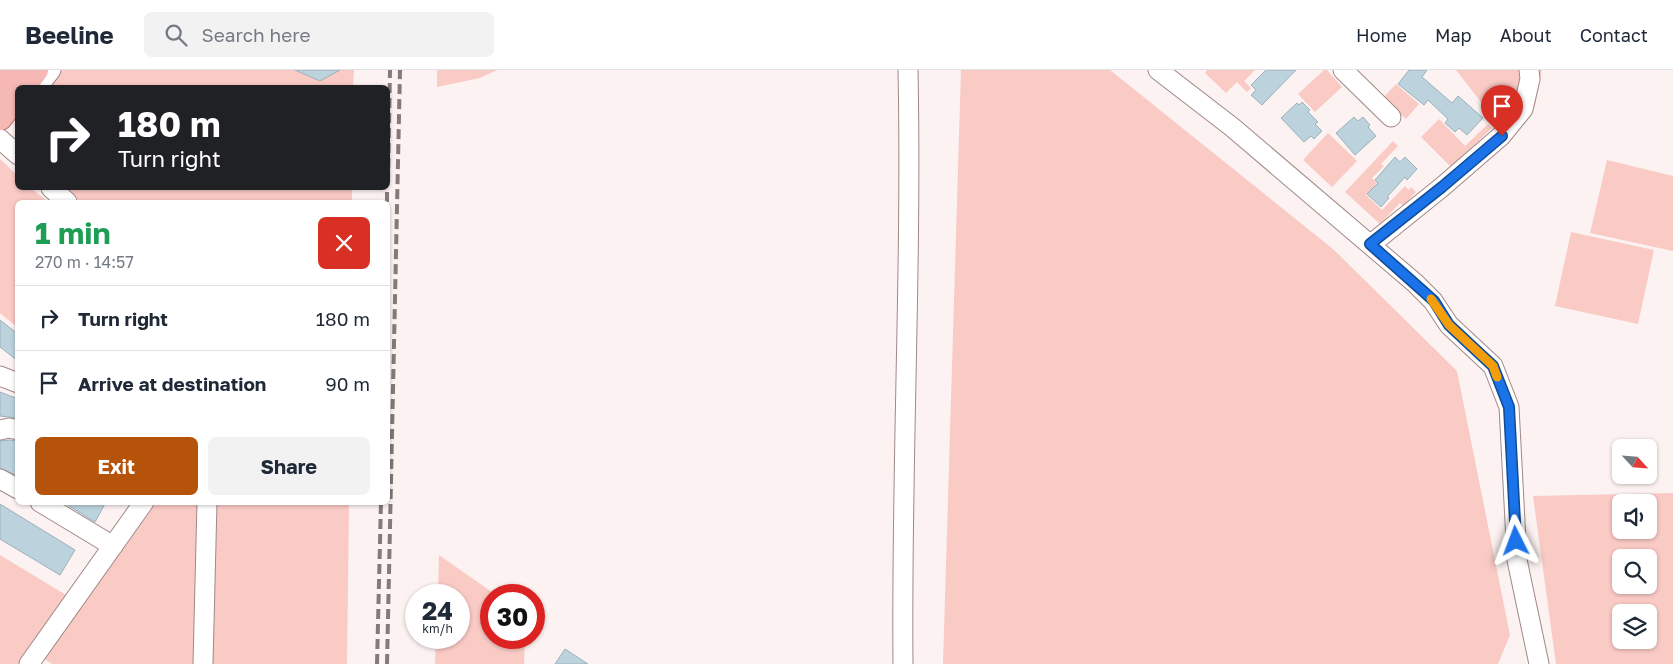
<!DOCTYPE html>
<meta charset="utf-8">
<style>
body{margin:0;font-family:"Golos Text",sans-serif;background:#f2f2f3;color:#1f2937;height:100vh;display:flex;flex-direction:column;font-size:19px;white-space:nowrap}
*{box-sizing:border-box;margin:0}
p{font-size:16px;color:#747a83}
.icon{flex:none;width:28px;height:28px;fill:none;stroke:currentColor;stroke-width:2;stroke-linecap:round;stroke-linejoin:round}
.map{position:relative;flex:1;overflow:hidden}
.drawer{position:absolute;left:15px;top:130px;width:375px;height:305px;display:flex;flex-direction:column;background:#fff;border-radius:8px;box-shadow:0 1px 4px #0004}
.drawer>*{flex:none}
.banner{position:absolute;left:15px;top:15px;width:375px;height:105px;border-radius:8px;box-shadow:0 1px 4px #0004;background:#202124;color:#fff;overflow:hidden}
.needle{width:32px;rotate:116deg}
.buttons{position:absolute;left:1612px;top:369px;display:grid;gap:10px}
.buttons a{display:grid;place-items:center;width:45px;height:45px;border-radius:8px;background:#fff;box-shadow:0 1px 4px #0004;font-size:25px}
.speed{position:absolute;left:405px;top:514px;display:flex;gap:10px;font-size:25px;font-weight:700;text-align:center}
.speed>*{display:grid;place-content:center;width:65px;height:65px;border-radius:50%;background:#fff;box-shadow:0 1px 4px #0004;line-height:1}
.speed small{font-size:12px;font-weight:400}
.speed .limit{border:8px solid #d22;background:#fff;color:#111}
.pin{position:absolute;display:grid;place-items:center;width:42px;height:42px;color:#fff;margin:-51px -21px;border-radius:50% 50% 50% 0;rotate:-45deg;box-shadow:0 0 5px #0007}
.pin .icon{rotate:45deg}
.me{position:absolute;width:55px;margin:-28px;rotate:357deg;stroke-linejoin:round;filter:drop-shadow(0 0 4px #0008)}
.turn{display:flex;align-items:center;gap:18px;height:105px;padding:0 20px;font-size:22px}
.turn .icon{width:65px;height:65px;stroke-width:2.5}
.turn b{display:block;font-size:35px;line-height:42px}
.round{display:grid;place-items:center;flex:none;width:52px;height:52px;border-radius:8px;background:#f2f2f3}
.overview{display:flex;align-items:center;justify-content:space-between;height:85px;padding:0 20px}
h1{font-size:30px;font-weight:700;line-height:38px;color:#1e9e55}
.button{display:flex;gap:10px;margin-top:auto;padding:10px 20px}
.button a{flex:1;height:58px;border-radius:8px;background:#b45309;color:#fff;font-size:20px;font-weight:700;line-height:58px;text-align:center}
.button a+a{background:#f2f2f3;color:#1f2937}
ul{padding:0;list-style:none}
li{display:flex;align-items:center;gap:15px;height:65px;padding:0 20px;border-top:1px solid #e0e1e3}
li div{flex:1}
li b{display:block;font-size:19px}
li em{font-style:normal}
header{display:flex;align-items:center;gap:30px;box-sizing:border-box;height:70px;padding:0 25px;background:#fff;border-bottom:1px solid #e0e1e3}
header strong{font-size:24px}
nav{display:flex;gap:28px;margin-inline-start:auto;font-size:18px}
.search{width:350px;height:45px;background:#f2f2f3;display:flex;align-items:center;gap:12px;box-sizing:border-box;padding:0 18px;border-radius:8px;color:#747a83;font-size:19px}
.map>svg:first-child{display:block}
</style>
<header>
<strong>Beeline</strong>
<div class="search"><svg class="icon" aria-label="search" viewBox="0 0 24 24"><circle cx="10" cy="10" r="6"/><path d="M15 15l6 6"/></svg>Search here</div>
<nav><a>Home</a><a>Map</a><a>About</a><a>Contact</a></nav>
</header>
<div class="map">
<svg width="1673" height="594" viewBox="0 0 1673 594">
<rect width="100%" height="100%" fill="#fcf2f1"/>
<!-- green -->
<path fill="#facac5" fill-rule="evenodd" d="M 55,0 L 354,0 L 353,17 L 43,18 Z
M 437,0 L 497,0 L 480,8 L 437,17 Z
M 961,0 L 1110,0 L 1333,179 L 1457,301 L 1510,565 L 1498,594 L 943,594 Z
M 1207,0 L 1255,0 L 1244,11 L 1251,18 L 1247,22 L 1237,12 L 1226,23 L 1205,3 Z
M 1324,0 L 1327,0 L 1342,17 L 1315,42 L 1298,24 Z
M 1456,0 L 1542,0 L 1535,36 L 1509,68 Z
M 1396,14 L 1419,34 L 1406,49 L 1383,28 Z
M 1439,49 L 1465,76 L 1488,54 L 1492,58 L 1451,97 L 1421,67 Z
M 1328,63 L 1357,91 L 1332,117 L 1303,90 Z
M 1393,71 L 1398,76 L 1381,94 L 1384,96 L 1372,108 L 1377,113 L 1366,125 L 1382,140 L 1405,116 L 1409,120 L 1411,117 L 1416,122 L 1403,136 L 1400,133 L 1380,154 L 1345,122 Z
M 0,89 L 17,105 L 18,118 L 31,118 L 48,132 L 18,132 L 17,257 L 0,243 Z
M 1607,90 L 1673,106 L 1673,181 L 1590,163 Z
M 62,118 L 352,118 L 352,132 L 77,132 Z
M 1571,162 L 1654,180 L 1638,254 L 1555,236 Z
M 1673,423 L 1673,594 L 1556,594 L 1533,426 ZM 1621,432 L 1649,432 L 1649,460 L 1621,460 ZM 1621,488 L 1649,488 L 1649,515 L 1621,515 ZM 1621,542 L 1649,542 L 1649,570 L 1621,570 Z
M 156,433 L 198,433 L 196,594 L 52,594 L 44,589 Z
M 208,433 L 349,433 L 347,594 L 205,594 Z
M 0,485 L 66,525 L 18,594 L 0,594 Z
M 439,485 L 496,525 L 491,525 L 491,568 L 525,568 L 524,594 L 435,594 L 436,568 L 459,568 L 459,525 L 438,525 Z"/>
<!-- building -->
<path fill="#bcd2dc" stroke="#9cb1bb" d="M 295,0 L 340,0 L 320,11 Z
M 1266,0 L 1296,0 L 1262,35 L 1251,25 L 1256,20 L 1251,15 Z
M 1409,0 L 1427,0 L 1422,7 L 1452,33 L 1458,26 L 1483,48 L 1467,65 L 1459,58 L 1455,62 L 1445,53 L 1448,49 L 1428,30 L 1424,35 L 1398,14 Z
M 1302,32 L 1310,40 L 1308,42 L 1318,52 L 1315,54 L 1322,61 L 1314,69 L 1311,66 L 1304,72 L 1281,48 L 1297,33 L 1299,35 Z
M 1354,47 L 1358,51 L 1363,47 L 1370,55 L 1368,57 L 1376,66 L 1355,85 L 1336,63 Z
M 1395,87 L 1400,92 L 1405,87 L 1417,99 L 1407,110 L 1405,107 L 1387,127 L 1389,128 L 1381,137 L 1367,124 L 1378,113 L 1375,110 Z
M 0,250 L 18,264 L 18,291 L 0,277 Z
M 0,322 L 18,329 L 18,348 L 0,346 Z
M 9,370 L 18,371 L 18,406 L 0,398 L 0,371 Z
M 63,432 L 106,432 L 95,452 Z
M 0,434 L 75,480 L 60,505 L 0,469 Z
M 565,579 L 588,594 L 555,594 Z"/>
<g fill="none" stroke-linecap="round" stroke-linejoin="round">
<defs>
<path id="minor" d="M 1158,0 L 1232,57 L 1415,213 L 1433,231 L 1449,255 L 1493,296 L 1509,337 L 1517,490 L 1539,594
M 1343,0 L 1391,47
M 35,18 L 41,13 L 51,0
M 0,69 L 18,85
M 51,118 L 67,132
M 1370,175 L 1442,117 L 1501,66 L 1523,39 L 1530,9 L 1529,0
M 0,306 L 18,313
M 0,360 L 9,358 L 18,360
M 0,409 L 18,419
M 40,432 L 113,476
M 29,594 L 144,432
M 203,594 L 207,432
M 903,594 C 901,396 912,198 908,0"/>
<path id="major" d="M 0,17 L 13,0
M 23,18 L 36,0
M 0,48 L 18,25"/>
</defs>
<!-- minor casing -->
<use href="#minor" stroke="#9f8987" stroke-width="21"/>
<!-- major casing -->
<use href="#major" stroke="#b26c67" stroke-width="26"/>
<!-- minor -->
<use href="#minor" stroke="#fff" stroke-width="19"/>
<!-- major -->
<use href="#major" stroke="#f5b8b4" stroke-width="24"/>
<!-- rail -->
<path stroke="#837a79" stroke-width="4" stroke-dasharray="10 5" stroke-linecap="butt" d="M 388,113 L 390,0
M 387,132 L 387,118
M 377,594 L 381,432
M 387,594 L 400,0"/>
</g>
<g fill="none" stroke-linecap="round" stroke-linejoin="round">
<defs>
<path id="route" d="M 1502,66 L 1442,117 L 1370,174 L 1424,222 L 1434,231 L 1449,255 L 1493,296 L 1509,337 L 1516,471"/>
</defs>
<!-- route casing -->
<use href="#route" stroke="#114b97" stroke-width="12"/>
<!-- route -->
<use href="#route" stroke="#1a73e8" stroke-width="9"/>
<!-- slow -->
<path stroke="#f59e0b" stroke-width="9" d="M 1431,229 L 1449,255 L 1493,296 L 1497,307"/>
</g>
</svg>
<div class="buttons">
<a><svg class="needle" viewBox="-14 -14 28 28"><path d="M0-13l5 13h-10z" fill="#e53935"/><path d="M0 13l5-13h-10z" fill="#747a83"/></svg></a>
<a><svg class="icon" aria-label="sound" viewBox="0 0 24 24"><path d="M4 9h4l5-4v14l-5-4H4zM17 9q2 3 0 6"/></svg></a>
<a><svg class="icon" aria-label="search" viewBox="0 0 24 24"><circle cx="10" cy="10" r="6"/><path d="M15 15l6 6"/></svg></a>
<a><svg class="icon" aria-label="layers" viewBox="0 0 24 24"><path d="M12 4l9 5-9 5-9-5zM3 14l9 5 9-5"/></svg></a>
</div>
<div class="speed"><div>24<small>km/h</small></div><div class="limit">30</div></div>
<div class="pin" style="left:1502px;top:66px;background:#d93025"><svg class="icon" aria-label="arrive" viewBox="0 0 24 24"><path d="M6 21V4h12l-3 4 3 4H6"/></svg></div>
<svg class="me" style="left:1516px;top:471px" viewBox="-20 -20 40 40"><path d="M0-17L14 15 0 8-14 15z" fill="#1a73e8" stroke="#fff" stroke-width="4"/></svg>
<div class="banner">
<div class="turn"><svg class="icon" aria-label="right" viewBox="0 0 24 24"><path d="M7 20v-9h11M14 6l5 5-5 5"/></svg><div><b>180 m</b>Turn right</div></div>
</div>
<section class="drawer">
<div class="overview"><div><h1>1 min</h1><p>270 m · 14:57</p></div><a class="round" style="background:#d93025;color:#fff"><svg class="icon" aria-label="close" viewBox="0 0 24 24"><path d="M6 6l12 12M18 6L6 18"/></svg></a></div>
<ul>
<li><svg class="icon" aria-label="right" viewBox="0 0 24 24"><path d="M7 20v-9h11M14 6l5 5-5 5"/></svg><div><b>Turn right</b></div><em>180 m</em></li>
<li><svg class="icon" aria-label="arrive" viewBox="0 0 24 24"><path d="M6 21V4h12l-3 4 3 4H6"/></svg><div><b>Arrive at destination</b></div><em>90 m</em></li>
</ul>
<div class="button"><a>Exit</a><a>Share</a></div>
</section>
</div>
